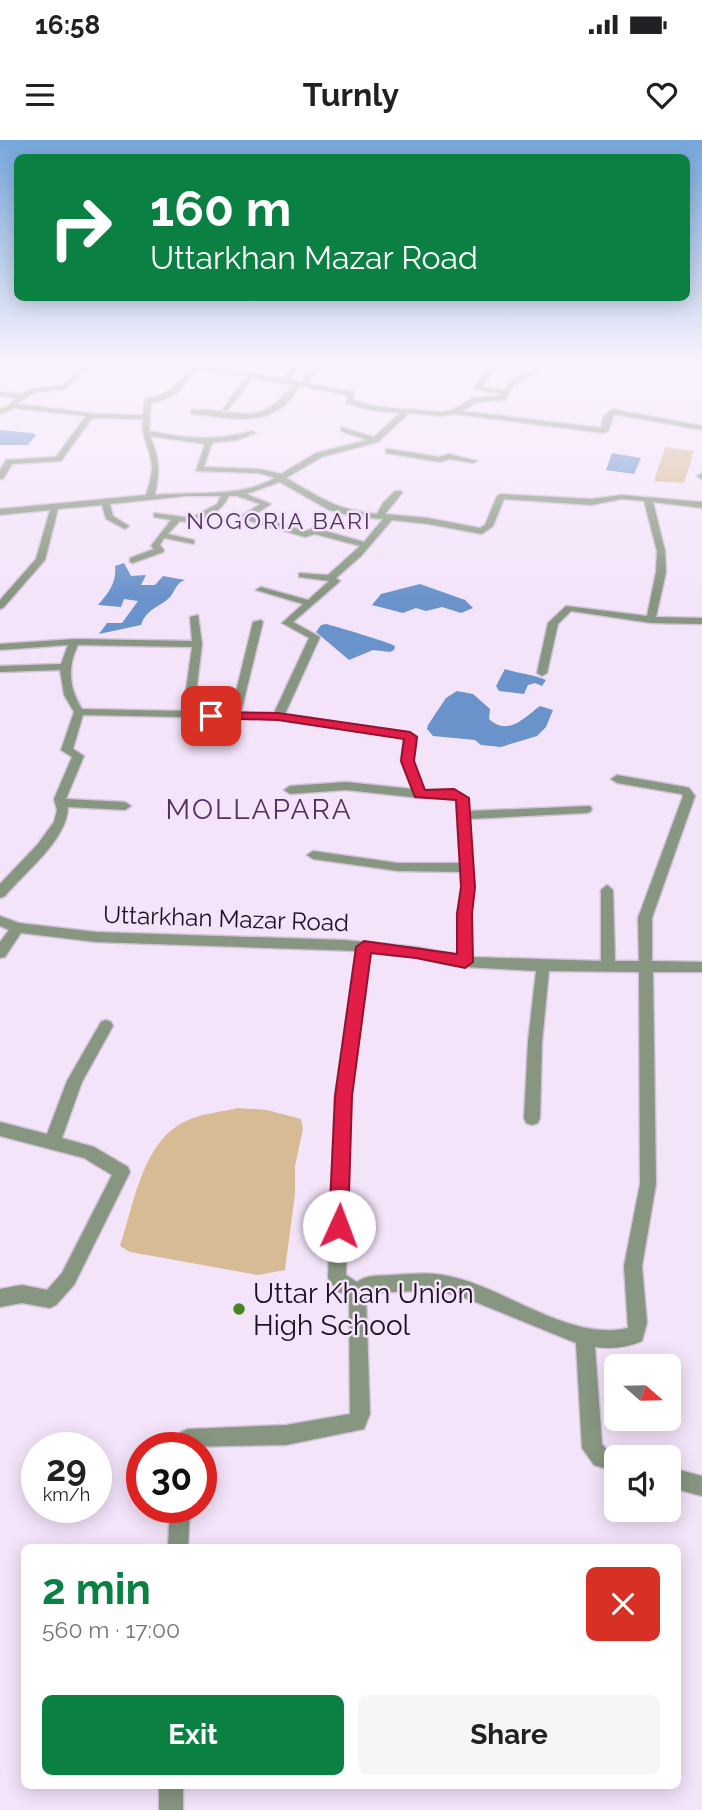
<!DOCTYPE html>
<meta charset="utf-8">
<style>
body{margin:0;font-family:Raleway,sans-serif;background:#f6f6f6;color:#202124;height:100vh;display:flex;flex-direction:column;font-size:26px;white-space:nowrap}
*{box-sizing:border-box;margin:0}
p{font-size:23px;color:#757577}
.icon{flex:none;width:38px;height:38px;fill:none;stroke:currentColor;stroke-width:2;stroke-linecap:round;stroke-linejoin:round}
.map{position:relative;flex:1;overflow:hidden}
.drawer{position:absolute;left:21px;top:1404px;width:660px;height:245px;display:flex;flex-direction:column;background:#fff;border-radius:10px;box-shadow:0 4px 18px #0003}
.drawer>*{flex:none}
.hud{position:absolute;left:14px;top:14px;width:676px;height:147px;border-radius:10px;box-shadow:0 4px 18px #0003;background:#0b8043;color:#fff;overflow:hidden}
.needle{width:46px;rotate:110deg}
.buttons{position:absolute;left:604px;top:1214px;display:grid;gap:14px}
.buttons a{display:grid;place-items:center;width:77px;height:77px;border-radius:10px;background:#fff;box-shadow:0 4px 18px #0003;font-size:35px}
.speed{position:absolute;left:21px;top:1292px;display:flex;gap:14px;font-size:35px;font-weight:700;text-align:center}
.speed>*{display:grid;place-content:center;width:91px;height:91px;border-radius:50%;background:#fff;box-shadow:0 4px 18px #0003;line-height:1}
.speed small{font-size:18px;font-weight:400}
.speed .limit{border:10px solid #d22;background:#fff;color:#111}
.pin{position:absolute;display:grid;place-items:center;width:60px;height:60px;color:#fff;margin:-30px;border-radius:14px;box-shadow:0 4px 10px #0006}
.me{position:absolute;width:77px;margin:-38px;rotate:2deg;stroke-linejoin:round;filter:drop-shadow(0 0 5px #0008)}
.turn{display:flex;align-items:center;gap:24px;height:147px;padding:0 21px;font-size:32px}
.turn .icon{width:91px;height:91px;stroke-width:2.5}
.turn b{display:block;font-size:49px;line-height:60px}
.round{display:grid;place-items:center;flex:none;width:74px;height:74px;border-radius:10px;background:#f6f6f6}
.summary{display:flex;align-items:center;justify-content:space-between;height:119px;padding:0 21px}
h1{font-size:42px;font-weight:700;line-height:52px;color:#0b8043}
.primary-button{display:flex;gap:14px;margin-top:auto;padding:14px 21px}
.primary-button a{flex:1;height:80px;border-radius:10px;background:#0b8043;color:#fff;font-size:28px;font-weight:700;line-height:80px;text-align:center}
.primary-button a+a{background:#f6f6f6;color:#202124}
.status{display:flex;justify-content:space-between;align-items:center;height:49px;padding:0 35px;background:#fff;direction:ltr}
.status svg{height:19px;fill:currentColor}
header{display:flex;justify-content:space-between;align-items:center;height:91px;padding:0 21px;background:#fff;font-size:32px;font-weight:700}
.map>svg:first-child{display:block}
</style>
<div class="status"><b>16:58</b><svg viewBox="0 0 49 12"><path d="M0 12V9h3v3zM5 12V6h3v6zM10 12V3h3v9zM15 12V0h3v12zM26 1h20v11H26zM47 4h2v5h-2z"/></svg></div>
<header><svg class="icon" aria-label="menu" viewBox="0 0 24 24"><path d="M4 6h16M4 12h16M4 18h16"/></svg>Turnly<svg class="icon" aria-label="heart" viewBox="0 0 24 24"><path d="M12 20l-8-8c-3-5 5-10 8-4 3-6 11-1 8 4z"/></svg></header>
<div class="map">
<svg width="702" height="1670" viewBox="0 0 702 1670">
<rect width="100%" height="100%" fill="#f4e4fa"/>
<!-- green -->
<path fill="#d6bb95" d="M 665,307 L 694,311 L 684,343 L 654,341 Z
M 238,968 L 267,970 L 301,979 L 303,989 L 295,1026 L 295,1054 L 285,1130 L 258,1135 L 130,1112 L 120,1106 C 134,1065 142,1003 184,982 C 199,974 221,972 238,968 Z"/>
<!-- water -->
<path fill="#6a93cb" d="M 0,290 L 33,293 L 36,295 L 28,305 L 0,305 Z
M 612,313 L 641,318 L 634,334 L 606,330 Z
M 124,423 L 131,436 L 146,435 L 141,445 L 155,445 L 163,436 L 185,440 C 175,444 176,450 170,457 C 159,468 147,468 141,485 L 99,494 L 107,483 L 122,483 L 138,461 L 124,459 L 121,467 L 98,465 C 108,453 117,443 115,426 Z
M 420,444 L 465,460 L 473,468 L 461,473 L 442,467 L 426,471 L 416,468 L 403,473 L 372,465 L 381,454 Z
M 326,484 C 335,486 391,503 395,506 L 394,510 L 390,512 L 373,510 L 349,520 L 316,492 L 321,485 Z
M 505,529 C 519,534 534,534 546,540 L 542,546 L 535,543 L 528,545 L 524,554 L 499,551 L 496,546 Z
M 457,551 L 473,554 L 490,569 L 489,579 C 508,597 525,577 540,566 L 553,570 L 546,587 L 537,596 L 501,607 L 481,605 L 475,600 L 433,596 L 427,589 L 428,585 L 446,558 Z"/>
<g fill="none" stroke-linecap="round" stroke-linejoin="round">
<defs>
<path id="minor" d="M 86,222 L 93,222 L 66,249 L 33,253 L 17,264 L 98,274 L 143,275 L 145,259 C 166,256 178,246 189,228 L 151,222 C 196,222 240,231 284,239 L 293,227 L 287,225 L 289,222 L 295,222 L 294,224 L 300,226 L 291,240 L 303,243 L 306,235 L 320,222 L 327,222 L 311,237 L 309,244 L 355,252 L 353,260 L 378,267 L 441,272 L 453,270 L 472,258 L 500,256 L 501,254 L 474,249 C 482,236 490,222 506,222 L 490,235 L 482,247 L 504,250 C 512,237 540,222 555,222 L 514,245 L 505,260 L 477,262 L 462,271 L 601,288 L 603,277 L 612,269 L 702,286 L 702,290 L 614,274 L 608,291 L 604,293 L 455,274 L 441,276 L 409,273 L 378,302 L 322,317 L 286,338 C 321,358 336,370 377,374 L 383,363 L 395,351 L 401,351 L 402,353 L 385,374 L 428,378 L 480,388 L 485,385 L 497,356 L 501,354 L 591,359 L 622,355 L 702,362 L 702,368 L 653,362 L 665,411 L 666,432 L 656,477 L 702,478 L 702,484 L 651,483 L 571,471 L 558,484 L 547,533 L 542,536 L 537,533 L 548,483 L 566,466 L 647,476 L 656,432 L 657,411 L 644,361 L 622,359 L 591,365 L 504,359 L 493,386 L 482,394 L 428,384 L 392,380 L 361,416 L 336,438 L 340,441 L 338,443 L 293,482 L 320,497 L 285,574 L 415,595 L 417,597 L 413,621 L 424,650 L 454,649 L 468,658 L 469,671 L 590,666 L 592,669 L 590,672 L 586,673 L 469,679 L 474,747 L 471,774 L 472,817 L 601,821 L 601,750 L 607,745 L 613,750 L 615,821 L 639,821 L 638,778 L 683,656 L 681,654 L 617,643 L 611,639 L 617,635 L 685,647 L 689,648 L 695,656 L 652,778 L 652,821 L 702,822 L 702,832 L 653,832 L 656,1044 L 642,1126 L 647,1183 L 642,1201 C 626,1208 612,1209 595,1207 L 602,1304 L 607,1310 L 623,1315 L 624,1318 L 616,1318 L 616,1332 L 594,1325 L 582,1308 L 576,1203 L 468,1159 L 447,1153 L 417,1151 L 369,1153 L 366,1156 L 370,1274 L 364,1289 L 286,1305 L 174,1307 L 181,1292 L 188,1289 L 286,1285 L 350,1274 L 349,1156 L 337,1151 L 328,1138 L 335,956 L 357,811 L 96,802 L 21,793 L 5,817 L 0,818 L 0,802 L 9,790 L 0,786 L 0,776 L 19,783 L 96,792 L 344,800 L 416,807 L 458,815 L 457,774 L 462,747 L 461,732 L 398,731 L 313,719 L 307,715 L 313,711 L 398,723 L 460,723 L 456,660 L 452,657 L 420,658 L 346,650 L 290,654 L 284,650 L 290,646 L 346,642 L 412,649 L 401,621 L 404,598 L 278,579 L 83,575 L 73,609 L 84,616 L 66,659 L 125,662 L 131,666 L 125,670 L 68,667 C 68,699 24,733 5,756 L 0,758 L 0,744 L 38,704 L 54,682 L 57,670 L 54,659 L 72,617 L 61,610 L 74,572 L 64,555 L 60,530 L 0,532 L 0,526 L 61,524 L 68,505 L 0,510 L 0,504 L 75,499 L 192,501 L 190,477 L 198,475 L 202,504 L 194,571 L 231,572 L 253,482 L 261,480 L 263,482 L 241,572 L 274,573 L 309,498 L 282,483 L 303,464 L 256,450 L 261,447 L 308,460 L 329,441 L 299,437 L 299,433 L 328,435 L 360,406 L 315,394 L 305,397 L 243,379 L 243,375 L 260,364 L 237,356 L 229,356 C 220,374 199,385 180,381 L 168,394 L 194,400 L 194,404 L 164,398 L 160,405 L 164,410 L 163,412 L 133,423 L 130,422 L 130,418 L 154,409 L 151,406 L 171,380 L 154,377 L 154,373 L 191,378 L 217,364 L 221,356 L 186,356 L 110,364 L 113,376 L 129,386 L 125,389 L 106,379 L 102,365 L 58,369 L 45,420 L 3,468 L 0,469 L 0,460 L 36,419 L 50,370 L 0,375 L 0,369 L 146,355 C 149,344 154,332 151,320 C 148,304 141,295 143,279 L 92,278 L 61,321 L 12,324 L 3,339 L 0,339 L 0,330 L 6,320 L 56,317 L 86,276 L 14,268 L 0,274 L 0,269 L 9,265 L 16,258 L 0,256 L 0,252 L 22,254 L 31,249 L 62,246 ZM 196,229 L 246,236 L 223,269 L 227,271 L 252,238 L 293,245 C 258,291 238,267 191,270 L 191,274 L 194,274 C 224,277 261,287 286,264 C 291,259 295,252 300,246 L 348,255 L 346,263 L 370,270 L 400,273 L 374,297 L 341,287 L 341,291 L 367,300 L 316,313 L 281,334 L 259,329 L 204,327 L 212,303 L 237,300 L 256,293 L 252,291 C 214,301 188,299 149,291 L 151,263 C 173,260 185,247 196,229 ZM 150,296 L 205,304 L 196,331 L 259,333 L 275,338 C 240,358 194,351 155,355 C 160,329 160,321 150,296 ZM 280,342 L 329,370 L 355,377 L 383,379 L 364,402 L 315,388 L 305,391 L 253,376 L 271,364 L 246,354 ZM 78,505 L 192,507 L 183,571 L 82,569 C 69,548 67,527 78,505 ZM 370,813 L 416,817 L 465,827 L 536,831 L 528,902 L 524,978 L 526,983 L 532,985 L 538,983 L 540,978 L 542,902 L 549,831 L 639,832 L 640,1044 L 624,1126 L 628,1188 C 569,1202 505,1147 448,1136 C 430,1132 411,1134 393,1135 C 381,1136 367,1134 357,1142 L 346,1135 L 351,956 Z
M 362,222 L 375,222 L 391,227 L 388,229 Z
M 389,309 L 439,317 L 449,314 L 477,321 L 473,323 L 450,319 L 440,322 L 386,313 L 386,309 Z
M 701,334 L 702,334 L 702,339 L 697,336 Z
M 106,880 L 111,882 L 113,886 L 82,942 L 62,998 L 94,1007 L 128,1027 L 130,1032 L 74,1145 L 56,1165 L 50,1168 L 22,1163 L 0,1167 L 0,1149 L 22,1145 L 47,1150 L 62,1133 L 112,1035 L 84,1018 L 0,996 L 0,982 L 47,994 L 67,941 L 101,882 Z
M 668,1327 L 702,1336 L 702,1356 L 668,1347 Z
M 170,1367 L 190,1367 L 188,1407 L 168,1407 Z
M 159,1645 L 183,1645 L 183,1670 L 159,1670 Z"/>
</defs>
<!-- minor casing -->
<use href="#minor" stroke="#d2c2d8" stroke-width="3"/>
<!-- minor -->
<use href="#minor" fill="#869680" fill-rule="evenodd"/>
</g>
<!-- sky -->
<linearGradient id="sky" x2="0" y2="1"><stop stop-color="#75a7dc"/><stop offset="0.49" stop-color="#faf3fd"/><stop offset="1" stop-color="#faf3fd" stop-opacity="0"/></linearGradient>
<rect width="702" height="456" fill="url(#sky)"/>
<!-- route -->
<path fill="#e11d48" stroke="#92132f" stroke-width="2" d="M 211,572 L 278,573 L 410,592 L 417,597 L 414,621 L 425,650 L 454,649 L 469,658 L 475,747 L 472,774 L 473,822 L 465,828 L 416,818 L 371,813 L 352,956 L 348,1086 L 345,1093 L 339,1095 L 332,1093 L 329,1086 L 335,956 L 356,807 L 364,801 L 457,814 L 457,774 L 461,747 L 456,660 L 415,657 L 401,621 L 404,599 L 278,580 L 207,578 L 207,573 Z"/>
<!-- markers -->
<circle fill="#468422" stroke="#f4e4fa" stroke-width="2.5" cx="239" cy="1169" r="7"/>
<g text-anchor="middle" stroke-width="5" stroke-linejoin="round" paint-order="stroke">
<!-- far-quarter labels -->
<g font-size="23" letter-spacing="2" fill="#52315e" stroke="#f4e4fa">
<text x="279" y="389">NOGORIA BARI</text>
</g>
<!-- street labels -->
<g font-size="24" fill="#1e1023" stroke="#f4e4fa">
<text transform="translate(226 779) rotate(2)" y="8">Uttarkhan Mazar Road</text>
</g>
<!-- quarter labels -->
<g font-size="28" letter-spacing="2" fill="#52315e" stroke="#f4e4fa">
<text x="259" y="679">MOLLAPARA</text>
</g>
<!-- near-poi labels -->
<g font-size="28" fill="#1e1023" stroke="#f4e4fa" text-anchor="start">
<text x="253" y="1163">Uttar Khan Union<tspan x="253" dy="32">High School</tspan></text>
</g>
</g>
</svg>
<div class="buttons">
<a><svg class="needle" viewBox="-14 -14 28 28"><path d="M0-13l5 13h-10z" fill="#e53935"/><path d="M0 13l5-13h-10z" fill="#757577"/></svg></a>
<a><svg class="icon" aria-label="sound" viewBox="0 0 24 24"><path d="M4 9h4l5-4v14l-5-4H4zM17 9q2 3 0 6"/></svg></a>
</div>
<div class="speed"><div>29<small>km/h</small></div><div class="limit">30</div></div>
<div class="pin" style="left:211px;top:576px;background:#d93025"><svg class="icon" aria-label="arrive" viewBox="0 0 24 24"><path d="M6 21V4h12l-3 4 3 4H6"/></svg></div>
<svg class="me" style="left:339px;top:1086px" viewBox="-20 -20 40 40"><circle r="19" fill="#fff"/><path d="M0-13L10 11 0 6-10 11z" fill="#e11d48"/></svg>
<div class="hud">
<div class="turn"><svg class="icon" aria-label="right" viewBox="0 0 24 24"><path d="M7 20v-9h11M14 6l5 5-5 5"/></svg><div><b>160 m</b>Uttarkhan Mazar Road</div></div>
</div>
<section class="drawer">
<div class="summary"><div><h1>2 min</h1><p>560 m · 17:00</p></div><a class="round" style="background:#d93025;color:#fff"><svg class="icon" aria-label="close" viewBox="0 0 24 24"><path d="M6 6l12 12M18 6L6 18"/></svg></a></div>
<div class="primary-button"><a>Exit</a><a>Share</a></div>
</section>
</div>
